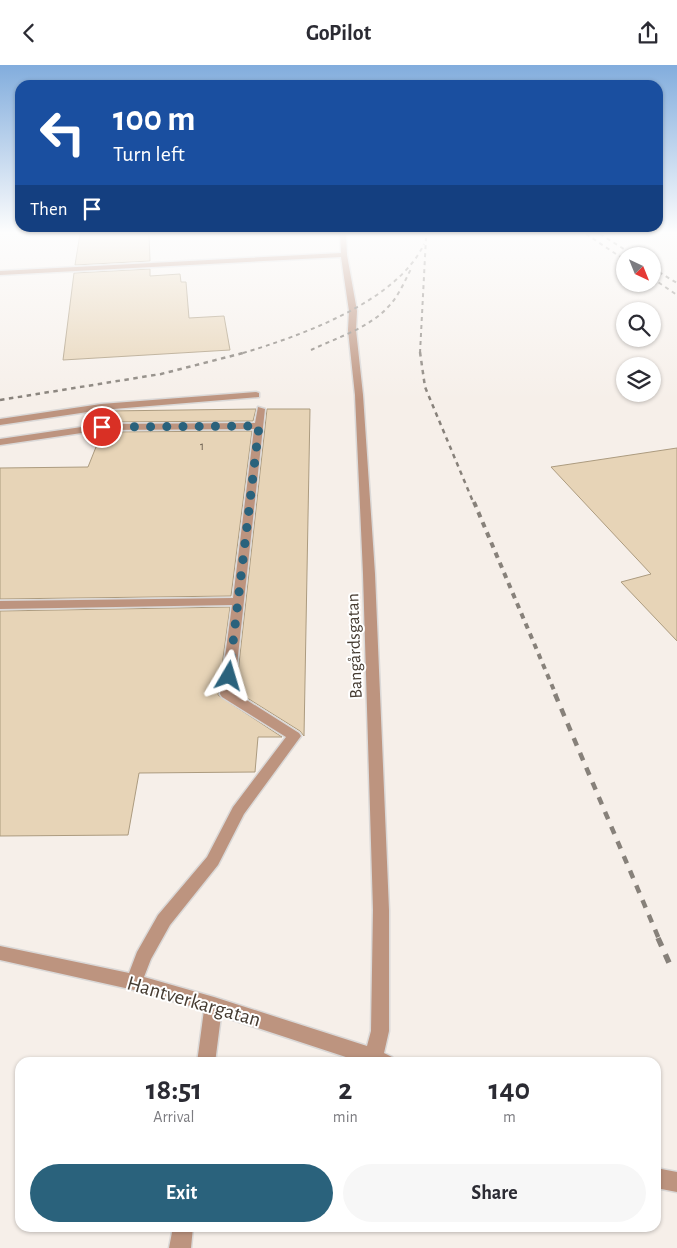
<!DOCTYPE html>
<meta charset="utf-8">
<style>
body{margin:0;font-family:"Alegreya Sans",sans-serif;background:#f7f7f7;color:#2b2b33;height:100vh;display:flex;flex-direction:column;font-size:19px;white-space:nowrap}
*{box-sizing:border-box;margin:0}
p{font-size:16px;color:#7c7c81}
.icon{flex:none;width:28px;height:28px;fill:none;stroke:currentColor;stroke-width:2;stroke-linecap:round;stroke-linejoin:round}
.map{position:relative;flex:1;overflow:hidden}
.side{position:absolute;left:15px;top:992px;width:646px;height:175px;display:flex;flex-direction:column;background:#fff;border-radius:15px;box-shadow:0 1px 4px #0004}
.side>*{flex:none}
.banner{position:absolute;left:15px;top:15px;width:648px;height:152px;border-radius:15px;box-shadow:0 1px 4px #0004;background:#1a4fa0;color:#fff;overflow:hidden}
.needle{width:32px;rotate:137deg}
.buttons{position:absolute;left:616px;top:182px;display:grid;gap:10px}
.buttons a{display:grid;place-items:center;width:45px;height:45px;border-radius:50%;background:#fff;box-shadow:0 1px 4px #0004;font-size:25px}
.pin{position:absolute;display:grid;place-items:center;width:42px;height:42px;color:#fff;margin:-21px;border:2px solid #fff;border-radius:50%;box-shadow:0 1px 5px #0007}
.me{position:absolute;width:55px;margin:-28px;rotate:7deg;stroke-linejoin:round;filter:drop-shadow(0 0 4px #0008)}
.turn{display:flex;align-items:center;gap:18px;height:105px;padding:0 15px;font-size:22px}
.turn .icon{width:65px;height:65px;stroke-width:2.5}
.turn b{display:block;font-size:35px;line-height:42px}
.then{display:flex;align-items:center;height:48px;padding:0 15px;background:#0003;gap:10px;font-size:19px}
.eta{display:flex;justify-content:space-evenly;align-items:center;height:85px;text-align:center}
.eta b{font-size:30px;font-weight:700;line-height:35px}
.primary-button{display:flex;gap:10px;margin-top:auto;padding:10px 15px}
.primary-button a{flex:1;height:58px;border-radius:30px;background:#2a627c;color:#fff;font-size:20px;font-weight:700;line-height:58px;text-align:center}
.primary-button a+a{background:#f7f7f7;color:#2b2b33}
header{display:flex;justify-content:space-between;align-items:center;height:65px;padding:0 15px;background:#fff;font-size:22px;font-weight:700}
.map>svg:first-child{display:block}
</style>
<header><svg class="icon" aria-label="back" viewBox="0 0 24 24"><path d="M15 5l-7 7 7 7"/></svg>GoPilot<svg class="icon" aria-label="share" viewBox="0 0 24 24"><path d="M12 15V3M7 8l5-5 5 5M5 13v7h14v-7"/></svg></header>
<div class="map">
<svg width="677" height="1183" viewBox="0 0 677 1183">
<rect width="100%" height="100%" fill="#fbfbfb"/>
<!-- built -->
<path fill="#f6efe9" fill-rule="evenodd" d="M 0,169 L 677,169 L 677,1183 L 0,1183 ZM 625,191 L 652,191 L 652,219 L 625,219 ZM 625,246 L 652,246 L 652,274 L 625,274 ZM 625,301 L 652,301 L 652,329 L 625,329 ZM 20,998 L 656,998 L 656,1162 L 20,1162 Z"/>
<!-- building -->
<path fill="#e7d4b7" stroke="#ac9b7f" d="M 80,169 L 149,169 L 150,196 L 75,200 Z
M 150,204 L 150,211 L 180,209 L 181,217 L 186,217 L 189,253 L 224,251 L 230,285 L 63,295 L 74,208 Z
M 256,344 L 253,356 L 104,357 L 108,346 Z
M 267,344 L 310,344 L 304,671 L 300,666 L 236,626 Z
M 252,366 L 231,531 L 0,534 L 0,403 L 88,402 L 102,367 Z
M 677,383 L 677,576 L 621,517 L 651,509 L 551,402 Z
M 230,542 L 218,630 L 282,672 L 258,672 L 255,707 L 139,708 L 128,770 L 0,771 L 0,546 Z"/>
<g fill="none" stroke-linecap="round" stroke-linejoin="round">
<defs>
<path id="minor" d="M 340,169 L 346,169 L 347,190 L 357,246 L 356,265 L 363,330 L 375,509 L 389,845 L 389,966 L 384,988 L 392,992 L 394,998 L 364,998 L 221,951 L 215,998 L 197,998 L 204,945 L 134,925 L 0,895 L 0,881 L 129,908 L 137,887 L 158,850 L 207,792 L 233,742 L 286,672 L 222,632 L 220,629 L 232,540 L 0,544 L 0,536 L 233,533 L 254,364 L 102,365 L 0,380 L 0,374 L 102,359 L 255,358 L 258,342 L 265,344 L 234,627 L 299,668 L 301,671 L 244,749 L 218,800 L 170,860 L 151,894 L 144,912 L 214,932 L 367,981 L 371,966 L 373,845 L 363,509 L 355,330 L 348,265 L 349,246 L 341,192 L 0,210 L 0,206 L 341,188 Z
M 256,327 L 259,328 L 259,332 L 101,345 L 0,360 L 0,354 L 101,339 Z
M 656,1103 L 677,1107 L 677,1127 L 656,1123 Z
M 173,1162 L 193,1162 L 191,1183 L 169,1183 Z"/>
</defs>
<!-- minor casing -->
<use href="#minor" stroke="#dad8d7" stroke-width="3"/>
<!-- minor -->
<use href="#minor" fill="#bd947f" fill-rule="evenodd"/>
<!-- rail-far4 -->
<path stroke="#87817a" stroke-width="2" stroke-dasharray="4 4" stroke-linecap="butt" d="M 586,169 L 625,195
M 600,169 L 635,191
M 652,203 L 677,218
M 652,213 L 677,230
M 311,285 C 336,273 369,263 388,242 C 399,231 405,215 412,202
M 243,288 C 300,271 397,237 424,179
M 420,288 L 426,173"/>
<!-- rail-far3 -->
<path stroke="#87817a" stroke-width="2.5" stroke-dasharray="4.5 4.5" stroke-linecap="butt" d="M 420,287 L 425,322 L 474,439
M 0,335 L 161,309 L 247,287"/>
<!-- rail-far2 -->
<path stroke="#87817a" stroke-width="4" stroke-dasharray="5.5 5.5" stroke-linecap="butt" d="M 474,437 L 556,630"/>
<!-- rail-far1 -->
<path stroke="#87817a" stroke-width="4.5" stroke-dasharray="8 8" stroke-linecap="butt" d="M 555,629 L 659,874"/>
<!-- rail -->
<path stroke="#87817a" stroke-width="5.5" stroke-dasharray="9 9" stroke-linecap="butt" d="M 658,873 L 670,900"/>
</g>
<!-- sky -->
<linearGradient id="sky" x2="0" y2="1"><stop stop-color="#82addd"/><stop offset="0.5" stop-color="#fdfdfd"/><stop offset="1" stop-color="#fdfdfd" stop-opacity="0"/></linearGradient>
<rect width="677" height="335" fill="url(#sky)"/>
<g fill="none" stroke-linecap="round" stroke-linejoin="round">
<!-- route -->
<path stroke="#2a627c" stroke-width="9" stroke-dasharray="0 16.2" d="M 102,362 L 259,361 L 229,611"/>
</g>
<g text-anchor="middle" stroke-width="4" stroke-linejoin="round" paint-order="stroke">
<!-- far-number labels -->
<g font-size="12" fill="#6e6152">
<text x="202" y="385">1</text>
</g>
<!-- street labels -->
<g font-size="18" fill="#453b31" stroke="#fff">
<text transform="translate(354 581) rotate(-92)" y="6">Bangårdsgatan</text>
</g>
<!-- near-street labels -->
<g font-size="21" fill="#453b31" stroke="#fff">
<text transform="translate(194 936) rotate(16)" y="7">Hantverkargatan</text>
</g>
</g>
</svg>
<div class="buttons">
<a><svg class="needle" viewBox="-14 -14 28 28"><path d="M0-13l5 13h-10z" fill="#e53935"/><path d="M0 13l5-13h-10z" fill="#7c7c81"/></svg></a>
<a><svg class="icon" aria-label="search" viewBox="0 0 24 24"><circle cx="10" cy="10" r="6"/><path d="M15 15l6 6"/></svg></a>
<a><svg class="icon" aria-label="layers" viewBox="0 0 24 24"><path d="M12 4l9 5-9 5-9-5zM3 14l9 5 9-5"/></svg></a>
</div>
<div class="pin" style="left:102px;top:362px;background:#d93025"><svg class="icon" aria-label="arrive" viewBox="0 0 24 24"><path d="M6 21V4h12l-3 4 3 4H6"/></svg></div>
<svg class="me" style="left:229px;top:611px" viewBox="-20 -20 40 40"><path d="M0-17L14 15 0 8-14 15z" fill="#2a627c" stroke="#fff" stroke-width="4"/></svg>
<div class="banner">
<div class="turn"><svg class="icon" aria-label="left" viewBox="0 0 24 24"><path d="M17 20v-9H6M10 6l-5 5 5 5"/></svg><div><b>100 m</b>Turn left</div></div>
<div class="then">Then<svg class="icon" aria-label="arrive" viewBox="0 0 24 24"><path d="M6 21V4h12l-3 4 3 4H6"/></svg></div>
</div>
<section class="side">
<div class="eta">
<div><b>18:51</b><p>Arrival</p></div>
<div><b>2</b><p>min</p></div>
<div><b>140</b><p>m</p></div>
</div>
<div class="primary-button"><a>Exit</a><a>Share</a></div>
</section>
</div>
